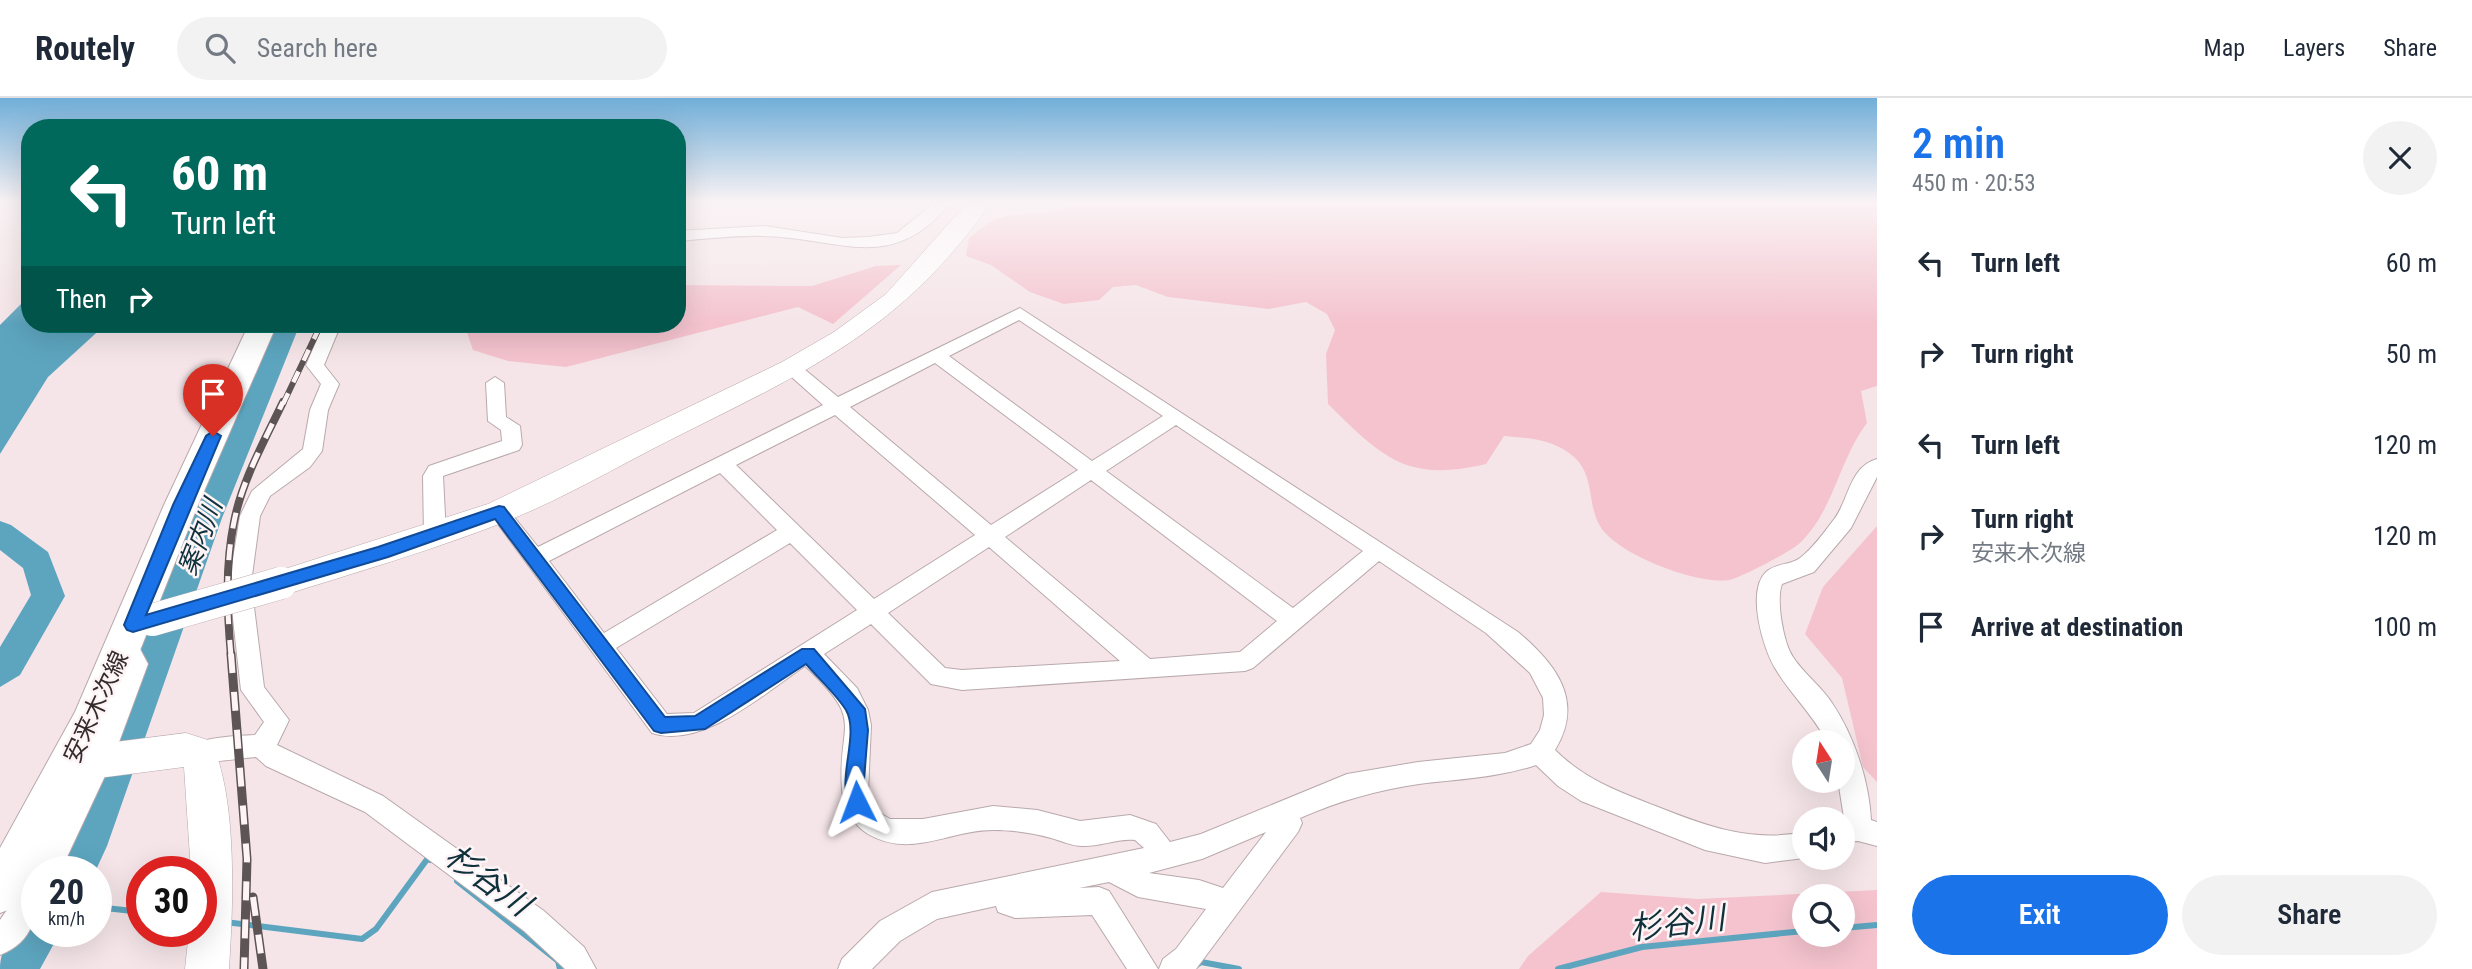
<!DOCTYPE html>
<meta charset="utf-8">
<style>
body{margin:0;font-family:"Roboto Condensed","Noto Sans JP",sans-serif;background:#f2f2f3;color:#1f2937;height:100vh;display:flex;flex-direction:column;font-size:26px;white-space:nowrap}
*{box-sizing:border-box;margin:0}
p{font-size:23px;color:#747a83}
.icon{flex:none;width:38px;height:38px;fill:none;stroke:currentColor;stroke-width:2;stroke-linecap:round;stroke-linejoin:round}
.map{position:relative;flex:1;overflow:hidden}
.details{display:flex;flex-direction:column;background:#fff;width:595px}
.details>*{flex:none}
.guide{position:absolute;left:21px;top:21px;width:665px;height:214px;border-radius:28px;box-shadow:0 7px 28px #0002;background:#00695c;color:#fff;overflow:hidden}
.needle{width:46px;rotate:348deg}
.controls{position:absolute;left:1792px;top:632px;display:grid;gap:14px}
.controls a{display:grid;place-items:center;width:63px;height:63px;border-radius:50%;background:#fff;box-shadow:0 7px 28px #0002;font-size:35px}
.speed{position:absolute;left:21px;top:758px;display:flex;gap:14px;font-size:35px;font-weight:700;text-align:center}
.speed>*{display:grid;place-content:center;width:91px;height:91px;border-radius:50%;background:#fff;box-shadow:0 7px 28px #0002;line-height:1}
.speed small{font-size:18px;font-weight:400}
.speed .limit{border:10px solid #d22;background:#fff;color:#111}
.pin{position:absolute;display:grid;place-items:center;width:60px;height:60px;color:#fff;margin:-72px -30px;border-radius:50% 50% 50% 0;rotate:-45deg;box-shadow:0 0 7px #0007}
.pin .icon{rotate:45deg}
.me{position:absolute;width:77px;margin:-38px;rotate:357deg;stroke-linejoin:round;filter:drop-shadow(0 0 5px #0008)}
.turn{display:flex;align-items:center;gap:24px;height:147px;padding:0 35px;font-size:32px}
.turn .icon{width:91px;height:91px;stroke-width:2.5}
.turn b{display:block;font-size:49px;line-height:60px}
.then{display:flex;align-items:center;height:66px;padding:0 35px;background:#0003;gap:14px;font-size:26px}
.round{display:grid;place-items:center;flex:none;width:74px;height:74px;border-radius:37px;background:#f2f2f3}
.overview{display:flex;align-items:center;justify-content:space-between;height:119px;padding:0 35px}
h1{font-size:42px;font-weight:600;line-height:52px;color:#1a73e8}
.cta{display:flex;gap:14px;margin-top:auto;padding:14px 35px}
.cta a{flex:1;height:80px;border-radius:42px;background:#1a73e8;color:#fff;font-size:28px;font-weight:600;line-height:80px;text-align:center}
.cta a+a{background:#f2f2f3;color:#1f2937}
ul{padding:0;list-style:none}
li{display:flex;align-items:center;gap:21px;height:91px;padding:0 35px}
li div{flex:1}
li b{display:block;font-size:26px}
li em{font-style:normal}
header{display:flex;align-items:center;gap:42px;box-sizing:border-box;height:98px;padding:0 35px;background:#fff;border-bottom:2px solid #e0e1e3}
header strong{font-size:33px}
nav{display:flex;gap:38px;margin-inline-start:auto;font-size:24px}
.search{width:490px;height:63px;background:#f2f2f3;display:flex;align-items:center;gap:18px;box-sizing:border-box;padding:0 24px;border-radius:38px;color:#747a83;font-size:26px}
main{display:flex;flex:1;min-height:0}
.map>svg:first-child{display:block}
</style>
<header>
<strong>Routely</strong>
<div class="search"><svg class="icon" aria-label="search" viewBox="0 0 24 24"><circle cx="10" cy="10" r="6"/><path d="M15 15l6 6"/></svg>Search here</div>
<nav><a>Map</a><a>Layers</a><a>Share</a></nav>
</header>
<main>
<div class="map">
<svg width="1877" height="871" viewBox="0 0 1877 871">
<rect width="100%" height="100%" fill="#f5e5e8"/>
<!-- green -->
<path fill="#f4c3ce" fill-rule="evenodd" d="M 1076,104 L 1877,104 L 1877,288 L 1861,293 L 1867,325 C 1839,362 1834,412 1800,445 C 1792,453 1740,480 1729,482 C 1697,487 1616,456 1600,428 C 1587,406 1595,378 1574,359 C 1554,341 1528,340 1504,338 L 1486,366 C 1406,385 1382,359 1328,306 L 1326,256 L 1335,232 L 1327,216 L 1306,204 L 1269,211 L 1168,199 L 1136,187 L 1113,189 L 1099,202 L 1064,206 L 1030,194 L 991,167 L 966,158 L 969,140 C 977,134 987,125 996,121 C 1023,112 1054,120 1076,104 Z
M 901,167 L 833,226 L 798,209 L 566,269 L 508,263 L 473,252 L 464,226 L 677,226 L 677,187 L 812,188 L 876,168 Z
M 1877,428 L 1877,684 L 1863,669 L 1842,580 L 1805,536 L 1823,489 Z
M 1877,792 L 1877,871 L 1519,871 L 1528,858 L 1601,794 L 1698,801 ZM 1843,798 L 1843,836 L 1804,836 L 1804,798 Z"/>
<!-- water -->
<path fill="#5da5bf" d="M 30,197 L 30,226 L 106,226 L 48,279 L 0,356 L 0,227 Z"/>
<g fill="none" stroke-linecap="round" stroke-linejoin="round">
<!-- stream -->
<path stroke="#5da5bf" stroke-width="6" d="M 457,783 L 558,863 L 560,871
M 96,809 L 142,814
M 225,824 L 362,841 L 376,831 L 428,760 L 430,762
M 1843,830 L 1877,827
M 1195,868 L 1201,864 L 1239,871
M 1558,871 L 1642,849 L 1804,833"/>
<!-- river -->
<path fill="#5da5bf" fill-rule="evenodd" d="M 274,226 L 300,226 L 222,420 L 107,748 L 95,774 L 54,774 L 70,740 L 190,420 Z
M 0,423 L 11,427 L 48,454 L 65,498 L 20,577 L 0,589 L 0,549 L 31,497 L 23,470 L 0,452 Z
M 37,813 L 37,833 L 61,833 L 40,871 L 0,871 C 0,849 16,822 37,813 Z"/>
<defs>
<path id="street" d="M 935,104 L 951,104 C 892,178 838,139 763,138 C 735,137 706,141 677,143 L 677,133 L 765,128 L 843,140 L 868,139 L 897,135 Z
M 1020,210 L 1518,534 C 1556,566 1585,603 1555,652 C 1585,682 1619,694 1658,709 C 1706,728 1751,745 1804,734 L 1804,760 L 1765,765 L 1705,752 L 1581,703 L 1558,688 L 1536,667 C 1497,680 1459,681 1419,686 C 1377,692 1339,703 1300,720 L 1302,725 L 1298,734 L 1196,871 L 1159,871 L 1163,861 L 1176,851 L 1206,811 L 1138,799 L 1109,784 L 1079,790 L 1099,789 L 1109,793 L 1158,871 L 1127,871 L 1092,817 L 1015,820 L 998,814 L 996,808 L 937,821 L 900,843 L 872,871 L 838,871 L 842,861 L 880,823 L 932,794 L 1144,750 L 1135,742 C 1118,740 1100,749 1082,748 C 1072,748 1062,743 1051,740 C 1033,735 1013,732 993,732 C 949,732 911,761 868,736 C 853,727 844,710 842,692 C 837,622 867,626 805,568 C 766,594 702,652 652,635 L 489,414 L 492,409 L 506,409 L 538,449 L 823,307 L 786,274 L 783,270 L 786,266 L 798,266 L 838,299 ZM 1019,222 L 1163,318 L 1092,363 L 949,258 ZM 935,265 L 1078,372 L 991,427 L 850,309 ZM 835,317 L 975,437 L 874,501 L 736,367 ZM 1176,327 L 1363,453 L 1293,510 L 1106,373 ZM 720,375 L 777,432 L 604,535 L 549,463 ZM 1091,382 L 1277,523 L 1240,554 L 1150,561 L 1005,439 ZM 790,445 L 857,512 L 694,615 L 667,616 L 616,550 ZM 989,449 L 1120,563 L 962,572 L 945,570 L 888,515 ZM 1379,463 L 1486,535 L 1530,575 L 1543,600 L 1544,617 L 1540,632 L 1531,646 L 1505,655 L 1418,664 L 1347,676 L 1201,736 L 1170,744 L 1156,726 L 1130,717 L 1080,723 L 1037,712 L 993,708 L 923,721 L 890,721 L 878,714 L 868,695 L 871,627 L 868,612 L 857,590 L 824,556 L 871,526 L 931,586 L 962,592 L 1245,573 L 1253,570 ZM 1266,734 L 1223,790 L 1199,782 L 1149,775 L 1202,761 Z
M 324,226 L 341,226 L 324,267 L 339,286 L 328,312 L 322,353 L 310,369 L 270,398 L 260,418 L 251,485 L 264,589 L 289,622 L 277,647 L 383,698 L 544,813 L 584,849 L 596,871 L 565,871 L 524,833 L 365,714 L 266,668 L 256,659 C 240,660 201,667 189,663 L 185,655 L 189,647 C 211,639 232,638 255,637 L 264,624 L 241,592 L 229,485 L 240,418 L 252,393 L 303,351 L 310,312 L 321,286 L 306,267 Z
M 495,279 L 504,285 L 506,319 L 520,328 L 522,347 L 519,352 L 443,378 L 446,437 L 442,443 L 428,443 L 424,437 L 423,378 L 429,368 L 502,343 L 501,332 L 488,323 L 486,285 Z
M 1877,361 L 1877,379 L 1851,430 L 1814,474 L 1782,486 C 1776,502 1783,544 1793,559 C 1804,576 1821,588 1832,605 C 1854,638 1869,682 1871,722 L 1877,724 L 1877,748 L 1858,743 L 1843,744 L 1843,721 L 1839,721 L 1844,720 L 1838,682 L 1843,682 L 1843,644 L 1827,644 C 1813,616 1790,596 1775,570 C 1763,550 1746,493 1766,474 C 1776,465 1791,467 1800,460 C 1812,451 1823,436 1832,424 C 1849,405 1848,369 1877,361 Z
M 132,548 L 140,551 L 148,566 L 112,663 L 60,774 L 37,774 C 37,809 40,841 0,857 L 0,822 L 27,783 L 35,779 L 32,774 L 87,661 L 123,569 L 111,567 L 107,560 L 111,553 Z"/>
<path id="secondary" d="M 968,104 L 991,104 C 906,228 812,271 682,336 C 625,364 567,399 507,423 C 433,452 357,474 281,498 L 269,494 L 265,485 L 269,476 L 488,406 L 782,264 L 834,234 L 886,196 Z
M 186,635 L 211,643 C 238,701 233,808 229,871 L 185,871 L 189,833 L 201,833 L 201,774 L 191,774 L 184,669 L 99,680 L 86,675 L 80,663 L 86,651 L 99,646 Z"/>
<path id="primary" d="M 249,226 L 277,226 L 198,407 L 113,620 L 55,738 L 16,809 L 0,815 L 0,750 L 75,614 L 164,407 Z"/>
</defs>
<!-- street casing -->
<use href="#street" stroke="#b9a9ac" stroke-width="2"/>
<!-- secondary casing -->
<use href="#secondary" stroke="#b9a9ac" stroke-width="1"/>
<!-- primary casing -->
<use href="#primary" stroke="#b9a9ac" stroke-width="2"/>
<!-- street -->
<use href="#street" fill="#fff" fill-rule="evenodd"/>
<!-- secondary -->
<use href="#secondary" fill="#fff" fill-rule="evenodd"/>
<!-- primary -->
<use href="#primary" fill="#fff" fill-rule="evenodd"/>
<defs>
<path id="rail-far2" d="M 283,306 L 321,226"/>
<path id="rail-far1" d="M 231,558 C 227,513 225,468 234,424 C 242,382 265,342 283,304"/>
<path id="rail" d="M 231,556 L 247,761 L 244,871
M 253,799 L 263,871"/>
</defs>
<!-- rail-far2 casing -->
<use href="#rail-far2" stroke="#5d5456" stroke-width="6"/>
<!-- rail-far1 casing -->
<use href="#rail-far1" stroke="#5d5456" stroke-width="8"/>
<!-- rail casing -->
<use href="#rail" stroke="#5d5456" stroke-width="9"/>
<!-- rail-far2 -->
<use href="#rail-far2" stroke="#fef4f6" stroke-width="4.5" stroke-dasharray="12" stroke-linecap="butt"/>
<!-- rail-far1 -->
<use href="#rail-far1" stroke="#fef4f6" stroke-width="5" stroke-dasharray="16" stroke-linecap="butt"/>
<!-- rail -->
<use href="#rail" stroke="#fef4f6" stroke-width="6" stroke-dasharray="19" stroke-linecap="butt"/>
<defs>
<path id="secondary-bridge" d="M 152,522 L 281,485"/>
</defs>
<!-- secondary-bridge casing -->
<use href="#secondary-bridge" stroke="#b9a9ac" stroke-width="33" stroke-linecap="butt"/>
<!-- secondary-bridge -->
<use href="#secondary-bridge" stroke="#fff" stroke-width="32"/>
</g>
<!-- sky -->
<linearGradient id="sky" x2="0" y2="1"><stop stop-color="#70aed8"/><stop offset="0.46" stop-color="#faf3f5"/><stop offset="1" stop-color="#faf3f5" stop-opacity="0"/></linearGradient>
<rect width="1877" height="226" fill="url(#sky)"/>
<!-- route -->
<path fill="#1a73e8" stroke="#114b97" stroke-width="2" d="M 213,333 L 221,338 L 146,517 L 378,449 L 499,408 L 504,409 L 665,619 L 695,618 L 802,551 L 814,551 L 865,611 L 868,632 L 864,682 L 867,704 L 864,710 L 857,713 L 850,710 C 836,680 860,637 846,612 C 836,596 819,581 806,566 L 705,631 L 661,635 L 654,633 L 495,421 L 388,459 L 133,534 L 127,532 L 124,527 L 173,407 L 206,338 Z"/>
<g text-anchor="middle" stroke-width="5" stroke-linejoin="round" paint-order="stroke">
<!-- street labels -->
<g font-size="24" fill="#332d2e" stroke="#fef4f6">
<text transform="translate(96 609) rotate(-65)" y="8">安来木次線</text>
</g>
<!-- water labels -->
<g font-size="26" font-style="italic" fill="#0e313c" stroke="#fef4f6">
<text transform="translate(200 439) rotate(-69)" y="9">案内川</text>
</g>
<!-- near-water labels -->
<g font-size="32" font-style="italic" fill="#0e313c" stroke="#fef4f6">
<text transform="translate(488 782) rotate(36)" y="11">杉谷川</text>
<text transform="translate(1677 825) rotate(-7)" y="11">杉谷川</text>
</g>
</g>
</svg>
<div class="controls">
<a><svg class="needle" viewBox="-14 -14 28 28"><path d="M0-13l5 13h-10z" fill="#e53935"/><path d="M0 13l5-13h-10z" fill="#747a83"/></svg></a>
<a><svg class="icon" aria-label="sound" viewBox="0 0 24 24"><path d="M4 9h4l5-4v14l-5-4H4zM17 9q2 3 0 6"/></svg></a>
<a><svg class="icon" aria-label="search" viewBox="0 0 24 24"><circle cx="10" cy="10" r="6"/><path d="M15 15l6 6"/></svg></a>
</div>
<div class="speed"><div>20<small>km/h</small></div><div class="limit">30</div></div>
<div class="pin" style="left:213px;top:338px;background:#d93025"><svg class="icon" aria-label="arrive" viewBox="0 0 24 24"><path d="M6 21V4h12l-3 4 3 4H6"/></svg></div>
<svg class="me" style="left:857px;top:704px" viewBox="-20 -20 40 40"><path d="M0-17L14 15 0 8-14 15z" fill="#1a73e8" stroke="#fff" stroke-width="4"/></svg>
<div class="guide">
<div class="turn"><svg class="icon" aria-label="left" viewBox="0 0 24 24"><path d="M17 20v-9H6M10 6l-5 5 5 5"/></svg><div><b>60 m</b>Turn left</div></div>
<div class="then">Then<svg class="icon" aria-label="right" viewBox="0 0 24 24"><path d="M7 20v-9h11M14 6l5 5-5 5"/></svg></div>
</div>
</div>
<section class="details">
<div class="overview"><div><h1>2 min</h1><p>450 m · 20:53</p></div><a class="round"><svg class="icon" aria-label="close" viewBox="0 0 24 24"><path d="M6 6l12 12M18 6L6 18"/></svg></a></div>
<ul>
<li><svg class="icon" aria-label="left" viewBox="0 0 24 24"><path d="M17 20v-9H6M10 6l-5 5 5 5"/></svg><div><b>Turn left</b></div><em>60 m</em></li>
<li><svg class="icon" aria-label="right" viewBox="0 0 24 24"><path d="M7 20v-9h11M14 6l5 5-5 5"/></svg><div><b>Turn right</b></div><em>50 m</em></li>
<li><svg class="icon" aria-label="left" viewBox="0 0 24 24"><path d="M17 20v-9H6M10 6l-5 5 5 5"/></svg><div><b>Turn left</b></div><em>120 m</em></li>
<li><svg class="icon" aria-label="right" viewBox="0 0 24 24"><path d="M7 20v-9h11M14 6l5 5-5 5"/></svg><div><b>Turn right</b><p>安来木次線</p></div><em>120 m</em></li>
<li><svg class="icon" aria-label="arrive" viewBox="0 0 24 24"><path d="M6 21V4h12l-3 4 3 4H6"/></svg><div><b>Arrive at destination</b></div><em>100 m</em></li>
</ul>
<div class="cta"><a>Exit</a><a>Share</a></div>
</section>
</main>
